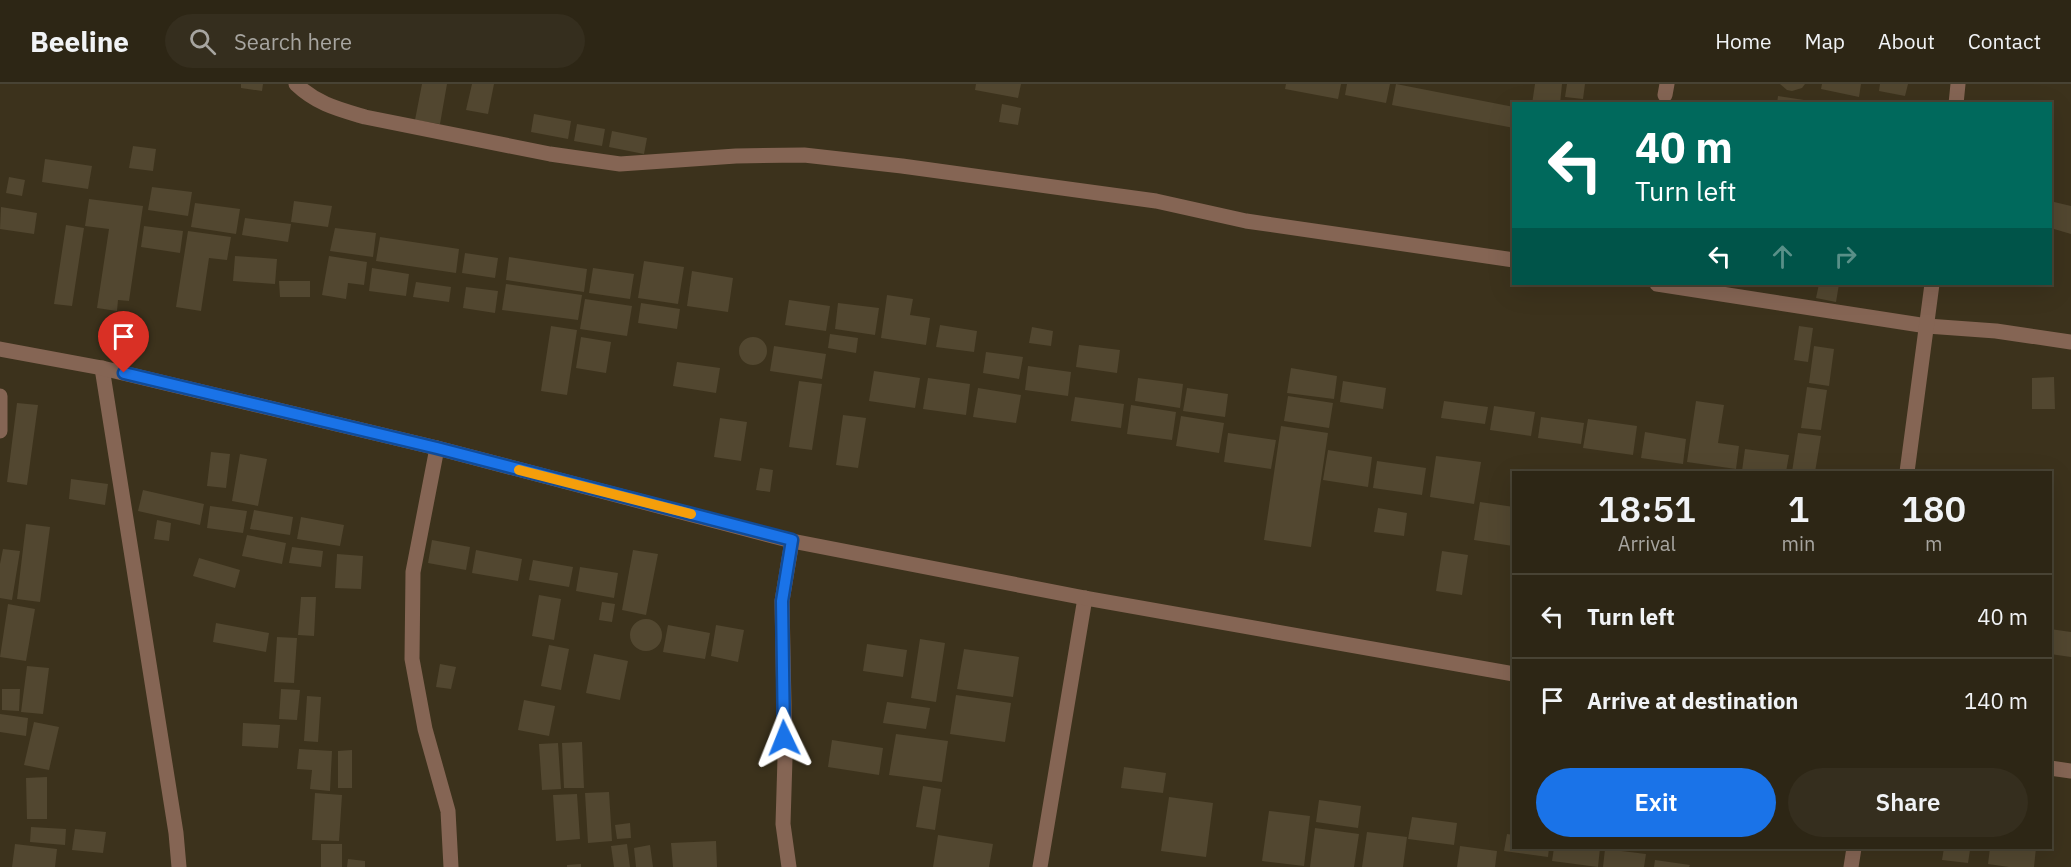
<!DOCTYPE html>
<style>
body{margin:0;font-family:"IBM Plex Sans",sans-serif;background:#352e1e;color:#f1f3f6;height:100vh;display:flex;flex-direction:column;font-size:22px;white-space:nowrap}
*{box-sizing:border-box;margin:0}
p{font-size:20px;color:#a7a5a0}
.icon{flex:none;width:33px;height:33px;fill:none;stroke:currentColor;stroke-width:2;stroke-linecap:round;stroke-linejoin:round}
.map{position:relative;flex:1;overflow:hidden}
.side{position:absolute;left:1512px;top:387px;width:540px;height:378px;display:flex;flex-direction:column;background:#2d2615;border-radius:0px;box-shadow:0 6px 24px #0002,0 0 0 2px #484334}
.side>*{flex:none}
.hud{position:absolute;left:1512px;top:18px;width:540px;height:183px;border-radius:0px;box-shadow:0 6px 24px #0002,0 0 0 2px #484334;background:#00695c;color:#fff;overflow:hidden}
.pin{position:absolute;display:grid;place-items:center;width:51px;height:51px;color:#fff;margin:-62px -26px;border-radius:50% 50% 50% 0;rotate:-45deg;box-shadow:0 0 6px #0007}
.pin .icon{rotate:45deg}
.me{position:absolute;width:66px;margin:-33px;rotate:358deg;stroke-linejoin:round;filter:drop-shadow(0 0 4px #0008)}
.turn{display:flex;align-items:center;gap:21px;height:126px;padding:0 24px;font-size:27px}
.turn .icon{width:78px;height:78px;stroke-width:2.5}
.turn b{display:block;font-size:42px;line-height:51px}
.lanes{display:flex;align-items:center;height:57px;padding:0 24px;background:#0003;justify-content:center;gap:30px;direction:ltr}
.lanes .off{opacity:.35}
.eta{display:flex;justify-content:space-evenly;align-items:center;height:102px;text-align:center}
.eta b{font-size:36px;font-weight:600;line-height:42px}
.action{display:flex;gap:12px;margin-top:auto;padding:12px 24px}
.action a{flex:1;height:69px;border-radius:36px;background:#1a73e8;color:#fff;font-size:24px;font-weight:600;line-height:69px;text-align:center}
.action a+a{background:#352e1e;color:#f1f3f6}
ul{padding:0;list-style:none}
li{display:flex;align-items:center;gap:18px;height:84px;padding:0 24px;border-top:2px solid #484334}
li div{flex:1}
li b{display:block;font-size:22px}
li em{font-style:normal}
header{display:flex;align-items:center;gap:36px;box-sizing:border-box;height:84px;padding:0 30px;background:#2d2615;border-bottom:2px solid #484334}
header strong{font-size:28px}
nav{display:flex;gap:33px;margin-inline-start:auto;font-size:21px}
.search{width:420px;height:54px;background:#352e1e;display:flex;align-items:center;gap:15px;box-sizing:border-box;padding:0 21px;border-radius:33px;color:#a7a5a0;font-size:22px}
.map>svg:first-child{display:block}
</style>
<header>
<strong>Beeline</strong>
<div class="search"><svg class="icon" aria-label="search" viewBox="0 0 24 24"><circle cx="10" cy="10" r="6"/><path d="M15 15l6 6"/></svg>Search here</div>
<nav><a>Home</a><a>Map</a><a>About</a><a>Contact</a></nav>
</header>
<div class="map">
<svg width="2071" height="783" viewBox="0 0 2071 783">
<rect width="100%" height="100%" fill="#3c321c"/>
<!-- building -->
<path fill="#524730" d="M 241,0 L 263,0 L 262,7 L 241,4 Z
M 422,0 L 447,0 L 440,40 L 415,36 Z
M 472,0 L 494,0 L 488,30 L 466,26 Z
M 976,0 L 1021,0 L 1018,14 L 975,6 Z
M 1286,0 L 1341,0 L 1338,15 L 1285,5 Z
M 1347,0 L 1390,0 L 1386,19 L 1345,11 Z
M 1396,0 L 1514,23 L 1514,44 L 1392,21 Z
M 1535,0 L 1562,0 L 1560,20 L 1532,20 Z
M 1567,0 L 1585,0 L 1583,15 L 1565,13 Z
M 1780,0 L 1805,0 L 1802,4 L 1792,7 L 1787,6 Z
M 1822,0 L 1861,0 L 1859,13 L 1821,5 Z
M 1880,0 L 1908,0 L 1905,12 L 1879,7 Z
M 1778,12 L 1804,16 L 1803,20 L 1777,20 Z
M 1002,20 L 1021,24 L 1018,41 L 999,38 Z
M 534,30 L 571,37 L 568,55 L 531,48 Z
M 577,40 L 605,45 L 602,62 L 574,57 Z
M 612,47 L 647,54 L 644,70 L 609,63 Z
M 133,62 L 156,65 L 153,87 L 129,84 Z
M 45,75 L 92,82 L 88,105 L 42,98 Z
M 9,93 L 25,96 L 22,112 L 6,109 Z
M 152,103 L 192,108 L 188,132 L 148,126 Z
M 89,115 L 143,122 L 129,217 L 118,216 L 117,227 L 97,224 L 109,145 L 85,142 Z
M 294,117 L 332,122 L 328,143 L 291,138 Z
M 2050,117 L 2071,122 L 2071,150 L 2054,145 L 2050,154 Z
M 195,119 L 240,125 L 236,150 L 191,143 Z
M 1,123 L 37,129 L 34,150 L 0,145 Z
M 245,134 L 291,140 L 288,158 L 242,151 Z
M 66,141 L 84,144 L 72,222 L 54,220 Z
M 144,142 L 183,147 L 180,169 L 141,163 Z
M 335,144 L 376,149 L 373,173 L 330,167 Z
M 188,147 L 231,153 L 227,176 L 209,174 L 201,227 L 176,223 Z
M 380,153 L 459,165 L 456,189 L 376,177 Z
M 465,169 L 498,174 L 495,194 L 462,189 Z
M 235,172 L 277,175 L 275,200 L 233,197 Z
M 329,172 L 367,178 L 364,201 L 348,199 L 346,215 L 322,211 Z
M 509,173 L 587,185 L 584,208 L 506,196 Z
M 644,177 L 684,183 L 678,220 L 638,214 Z
M 372,184 L 409,190 L 406,212 L 369,207 Z
M 593,184 L 634,190 L 630,215 L 589,209 Z
M 692,187 L 733,194 L 728,228 L 687,222 Z
M 279,197 L 310,197 L 310,213 L 280,213 Z
M 416,198 L 451,203 L 449,218 L 413,213 Z
M 506,200 L 582,211 L 578,236 L 502,226 Z
M 1819,200 L 1839,200 L 1836,218 L 1816,214 Z
M 466,203 L 498,207 L 495,229 L 463,224 Z
M 887,211 L 913,215 L 910,231 L 930,234 L 926,261 L 881,254 Z
M 585,215 L 632,222 L 627,252 L 580,245 Z
M 789,216 L 830,222 L 826,247 L 785,241 Z
M 641,219 L 680,225 L 677,245 L 638,239 Z
M 838,219 L 879,224 L 875,251 L 835,245 Z
M 940,241 L 977,247 L 974,268 L 936,263 Z
M 551,242 L 577,246 L 567,311 L 541,307 Z
M 1799,242 L 1813,244 L 1808,278 L 1794,276 Z
M 1032,243 L 1053,247 L 1051,262 L 1029,259 Z
M 830,250 L 858,254 L 856,269 L 828,264 Z
M739 267a14 14 0 1 1 28 0a14 14 0 1 1-28 0Z
M 581,253 L 611,258 L 606,289 L 576,284 Z
M 1079,261 L 1120,266 L 1117,289 L 1076,283 Z
M 774,262 L 826,270 L 822,295 L 770,287 Z
M 1814,262 L 1834,265 L 1829,302 L 1809,299 Z
M 986,268 L 1023,273 L 1019,295 L 983,289 Z
M 677,278 L 720,284 L 716,309 L 673,302 Z
M 1028,282 L 1071,288 L 1068,312 L 1025,306 Z
M 1291,284 L 1337,292 L 1334,315 L 1287,309 Z
M 874,287 L 920,294 L 915,324 L 869,317 Z
M 2054,293 L 2055,325 L 2032,325 L 2032,294 Z
M 928,294 L 970,300 L 966,331 L 923,325 Z
M 1138,294 L 1183,300 L 1180,324 L 1135,317 Z
M 799,297 L 822,300 L 812,366 L 789,363 Z
M 1343,297 L 1386,304 L 1383,325 L 1340,318 Z
M 1807,303 L 1827,306 L 1821,346 L 1801,344 Z
M 978,304 L 1021,311 L 1016,339 L 973,333 Z
M 1187,304 L 1228,310 L 1225,333 L 1183,327 Z
M 1288,312 L 1333,319 L 1329,344 L 1284,337 Z
M 1075,313 L 1124,320 L 1121,344 L 1071,337 Z
M 1444,317 L 1488,323 L 1485,340 L 1441,334 Z
M 1696,317 L 1724,321 L 1718,359 L 1739,362 L 1736,385 L 1687,378 Z
M 17,319 L 38,321 L 27,401 L 7,398 Z
M 1131,321 L 1176,328 L 1172,356 L 1127,350 Z
M 1494,322 L 1535,328 L 1531,352 L 1490,346 Z
M 843,331 L 866,334 L 858,384 L 836,381 Z
M 1181,332 L 1224,339 L 1219,369 L 1176,362 Z
M 1541,333 L 1584,339 L 1581,360 L 1538,354 Z
M 720,334 L 747,338 L 741,377 L 714,373 Z
M 1588,335 L 1637,342 L 1633,371 L 1583,364 Z
M 1281,342 L 1328,349 L 1311,463 L 1264,456 Z
M 1645,348 L 1686,355 L 1683,380 L 1641,374 Z
M 1228,349 L 1276,356 L 1271,385 L 1224,378 Z
M 1798,349 L 1821,352 L 1815,388 L 1792,388 Z
M 1745,365 L 1789,371 L 1786,388 L 1742,387 Z
M 1328,366 L 1372,373 L 1368,403 L 1323,396 Z
M 211,368 L 230,370 L 226,404 L 207,402 Z
M 240,370 L 267,375 L 258,422 L 232,417 Z
M 1436,372 L 1481,378 L 1474,420 L 1430,413 Z
M 1377,377 L 1426,384 L 1422,411 L 1373,404 Z
M 760,384 L 773,386 L 770,408 L 756,406 Z
M 71,395 L 108,400 L 105,421 L 69,415 Z
M 143,406 L 204,420 L 200,441 L 138,427 Z
M 1480,418 L 1514,423 L 1513,462 L 1474,456 Z
M 210,422 L 247,427 L 243,449 L 207,444 Z
M 1378,424 L 1407,429 L 1404,452 L 1374,448 Z
M 254,426 L 293,433 L 290,451 L 250,445 Z
M 301,433 L 344,441 L 340,462 L 297,455 Z
M 157,436 L 171,439 L 169,457 L 154,455 Z
M 26,440 L 50,443 L 40,518 L 17,515 Z
M 247,451 L 286,459 L 282,480 L 242,472 Z
M 432,456 L 470,463 L 466,486 L 428,479 Z
M 292,463 L 323,467 L 321,483 L 289,479 Z
M 3,465 L 20,467 L 12,516 L 0,514 L 0,480 Z
M 476,466 L 522,475 L 518,497 L 472,489 Z
M 633,466 L 658,470 L 646,531 L 622,526 Z
M 1442,467 L 1468,471 L 1462,511 L 1436,507 Z
M 337,470 L 363,472 L 361,505 L 335,504 Z
M 199,474 L 240,486 L 235,504 L 193,492 Z
M 533,476 L 573,483 L 569,503 L 529,496 Z
M 580,483 L 618,489 L 614,514 L 576,507 Z
M 539,511 L 561,515 L 554,556 L 532,552 Z
M 301,513 L 316,513 L 314,552 L 298,551 Z
M 602,518 L 615,520 L 612,538 L 599,536 Z
M 8,520 L 35,525 L 26,577 L 0,573 Z
M630 551a16 16 0 1 1 32 0a16 16 0 1 1-32 0Z
M 216,539 L 269,549 L 266,568 L 213,558 Z
M 668,541 L 710,549 L 705,575 L 663,568 Z
M 716,541 L 744,546 L 738,578 L 711,572 Z
M 2050,545 L 2071,548 L 2071,573 L 2050,570 Z
M 277,553 L 297,554 L 294,599 L 274,598 Z
M 920,555 L 945,559 L 936,618 L 911,614 Z
M 867,560 L 907,566 L 903,593 L 863,587 Z
M 549,561 L 569,565 L 561,606 L 541,602 Z
M 964,565 L 1019,573 L 1013,613 L 957,605 Z
M 594,570 L 628,577 L 620,616 L 586,609 Z
M 440,580 L 456,583 L 451,605 L 436,603 Z
M 27,582 L 49,584 L 43,630 L 21,628 Z
M 2,605 L 20,605 L 19,627 L 2,626 Z
M 281,605 L 300,606 L 297,636 L 279,635 Z
M 956,611 L 1011,619 L 1005,658 L 950,650 Z
M 307,612 L 321,613 L 318,658 L 304,657 Z
M 524,616 L 555,622 L 549,652 L 518,646 Z
M 887,618 L 930,624 L 926,645 L 883,639 Z
M 0,630 L 28,634 L 26,652 L 0,648 Z
M 34,638 L 59,643 L 49,686 L 24,681 Z
M 243,639 L 280,641 L 278,664 L 242,662 Z
M 896,650 L 948,657 L 942,698 L 889,691 Z
M 832,656 L 883,664 L 879,691 L 828,683 Z
M 582,658 L 584,704 L 564,704 L 562,659 Z
M 558,659 L 561,705 L 542,706 L 539,660 Z
M 299,665 L 332,667 L 330,707 L 310,705 L 312,686 L 297,685 Z
M 352,666 L 352,704 L 338,704 L 338,667 Z
M 1124,683 L 1166,689 L 1163,709 L 1121,704 Z
M 47,693 L 47,735 L 27,735 L 26,694 Z
M 923,702 L 941,705 L 935,746 L 916,743 Z
M 609,708 L 612,757 L 588,759 L 585,709 Z
M 315,709 L 342,711 L 339,757 L 312,756 Z
M 577,710 L 580,755 L 556,757 L 553,711 Z
M 1169,713 L 1213,719 L 1206,773 L 1161,767 Z
M 1319,716 L 1361,722 L 1358,744 L 1316,738 Z
M 1269,727 L 1310,732 L 1304,782 L 1262,777 Z
M 1412,733 L 1457,739 L 1454,761 L 1408,755 Z
M 630,739 L 631,754 L 617,755 L 615,741 Z
M 31,743 L 66,745 L 65,761 L 30,758 Z
M 1315,744 L 1359,750 L 1354,783 L 1310,783 Z
M 75,745 L 106,748 L 103,769 L 72,766 Z
M 1367,748 L 1407,753 L 1403,783 L 1362,783 Z
M 1507,750 L 1514,751 L 1514,764 L 1549,764 L 1548,773 L 1504,767 Z
M 938,751 L 993,760 L 989,783 L 933,783 Z
M 716,757 L 717,783 L 673,783 L 671,759 Z
M 15,760 L 57,765 L 55,783 L 12,783 Z
M 321,760 L 342,760 L 342,783 L 321,783 Z
M 627,760 L 630,783 L 614,783 L 611,762 Z
M 650,761 L 653,783 L 636,783 L 634,764 Z
M 1460,762 L 1497,767 L 1495,783 L 1457,783 Z
M 1554,764 L 1600,764 L 1598,783 L 1552,777 Z
M 1944,764 L 1970,766 L 1968,779 L 1942,776 Z
M 1990,764 L 2036,764 L 2034,783 L 2009,783 L 1988,780 Z
M 1605,765 L 1646,770 L 1644,783 L 1603,783 Z
M 348,775 L 365,777 L 365,783 L 347,783 Z
M 1655,776 L 1690,781 L 1689,783 L 1654,783 Z
M 581,780 L 581,783 L 567,783 L 567,781 Z"/>
<g fill="none" stroke-linecap="round" stroke-linejoin="round">
<!-- minor -->
<path stroke="#856554" stroke-width="15" d="M 296,0 C 317,20 338,25 365,33 L 550,70 L 620,80 L 736,72 L 804,71 L 902,82 L 1156,117 L 1246,137 L 1514,176
M 1665,11 L 1667,0
M 1657,200 L 1927,242 L 1996,247 L 2071,258
M 102,284 L 176,749 L 179,783
M 0,312 L 0,347
M 437,364 L 413,488 L 412,575 L 425,645 L 448,727 L 451,783
M 2050,684 L 2071,687
M 789,783 L 783,740 L 785,674 L 782,517 L 792,457
M 1040,783 L 1085,514
M 1851,783 L 1854,764"/>
<!-- tertiary -->
<path stroke="#856554" stroke-width="15" d="M 1956,20 L 1958,0
M 0,265 L 102,284 L 437,364 L 792,457 L 1085,514 L 1514,590
M 1907,388 L 1932,200"/>
</g>
<g fill="none" stroke-linecap="round" stroke-linejoin="round">
<defs>
<path id="route" d="M 124,289 L 437,364 L 792,456 L 782,517 L 784,654"/>
</defs>
<!-- route casing -->
<use href="#route" stroke="#114b97" stroke-width="15"/>
<!-- route -->
<use href="#route" stroke="#1a73e8" stroke-width="10"/>
<!-- slow -->
<path stroke="#f59e0b" stroke-width="10" d="M 519,386 L 691,430"/>
</g>
</svg>
<div class="pin" style="left:124px;top:289px;background:#d93025"><svg class="icon" aria-label="arrive" viewBox="0 0 24 24"><path d="M6 21V4h12l-3 4 3 4H6"/></svg></div>
<svg class="me" style="left:784px;top:654px" viewBox="-20 -20 40 40"><path d="M0-17L14 15 0 8-14 15z" fill="#1a73e8" stroke="#fff" stroke-width="4"/></svg>
<div class="hud">
<div class="turn"><svg class="icon" aria-label="left" viewBox="0 0 24 24"><path d="M17 20v-9H6M10 6l-5 5 5 5"/></svg><div><b>40 m</b>Turn left</div></div>
<div class="lanes"><svg class="icon" aria-label="left" viewBox="0 0 24 24"><path d="M17 20v-9H6M10 6l-5 5 5 5"/></svg><svg class="icon off" aria-label="ahead" viewBox="0 0 24 24"><path d="M12 20V5M6 11l6-6 6 6"/></svg><svg class="icon off" aria-label="right" viewBox="0 0 24 24"><path d="M7 20v-9h11M14 6l5 5-5 5"/></svg></div>
</div>
<section class="side">
<div class="eta">
<div><b>18:51</b><p>Arrival</p></div>
<div><b>1</b><p>min</p></div>
<div><b>180</b><p>m</p></div>
</div>
<ul>
<li><svg class="icon" aria-label="left" viewBox="0 0 24 24"><path d="M17 20v-9H6M10 6l-5 5 5 5"/></svg><div><b>Turn left</b></div><em>40 m</em></li>
<li><svg class="icon" aria-label="arrive" viewBox="0 0 24 24"><path d="M6 21V4h12l-3 4 3 4H6"/></svg><div><b>Arrive at destination</b></div><em>140 m</em></li>
</ul>
<div class="action"><a>Exit</a><a>Share</a></div>
</section>
</div>
